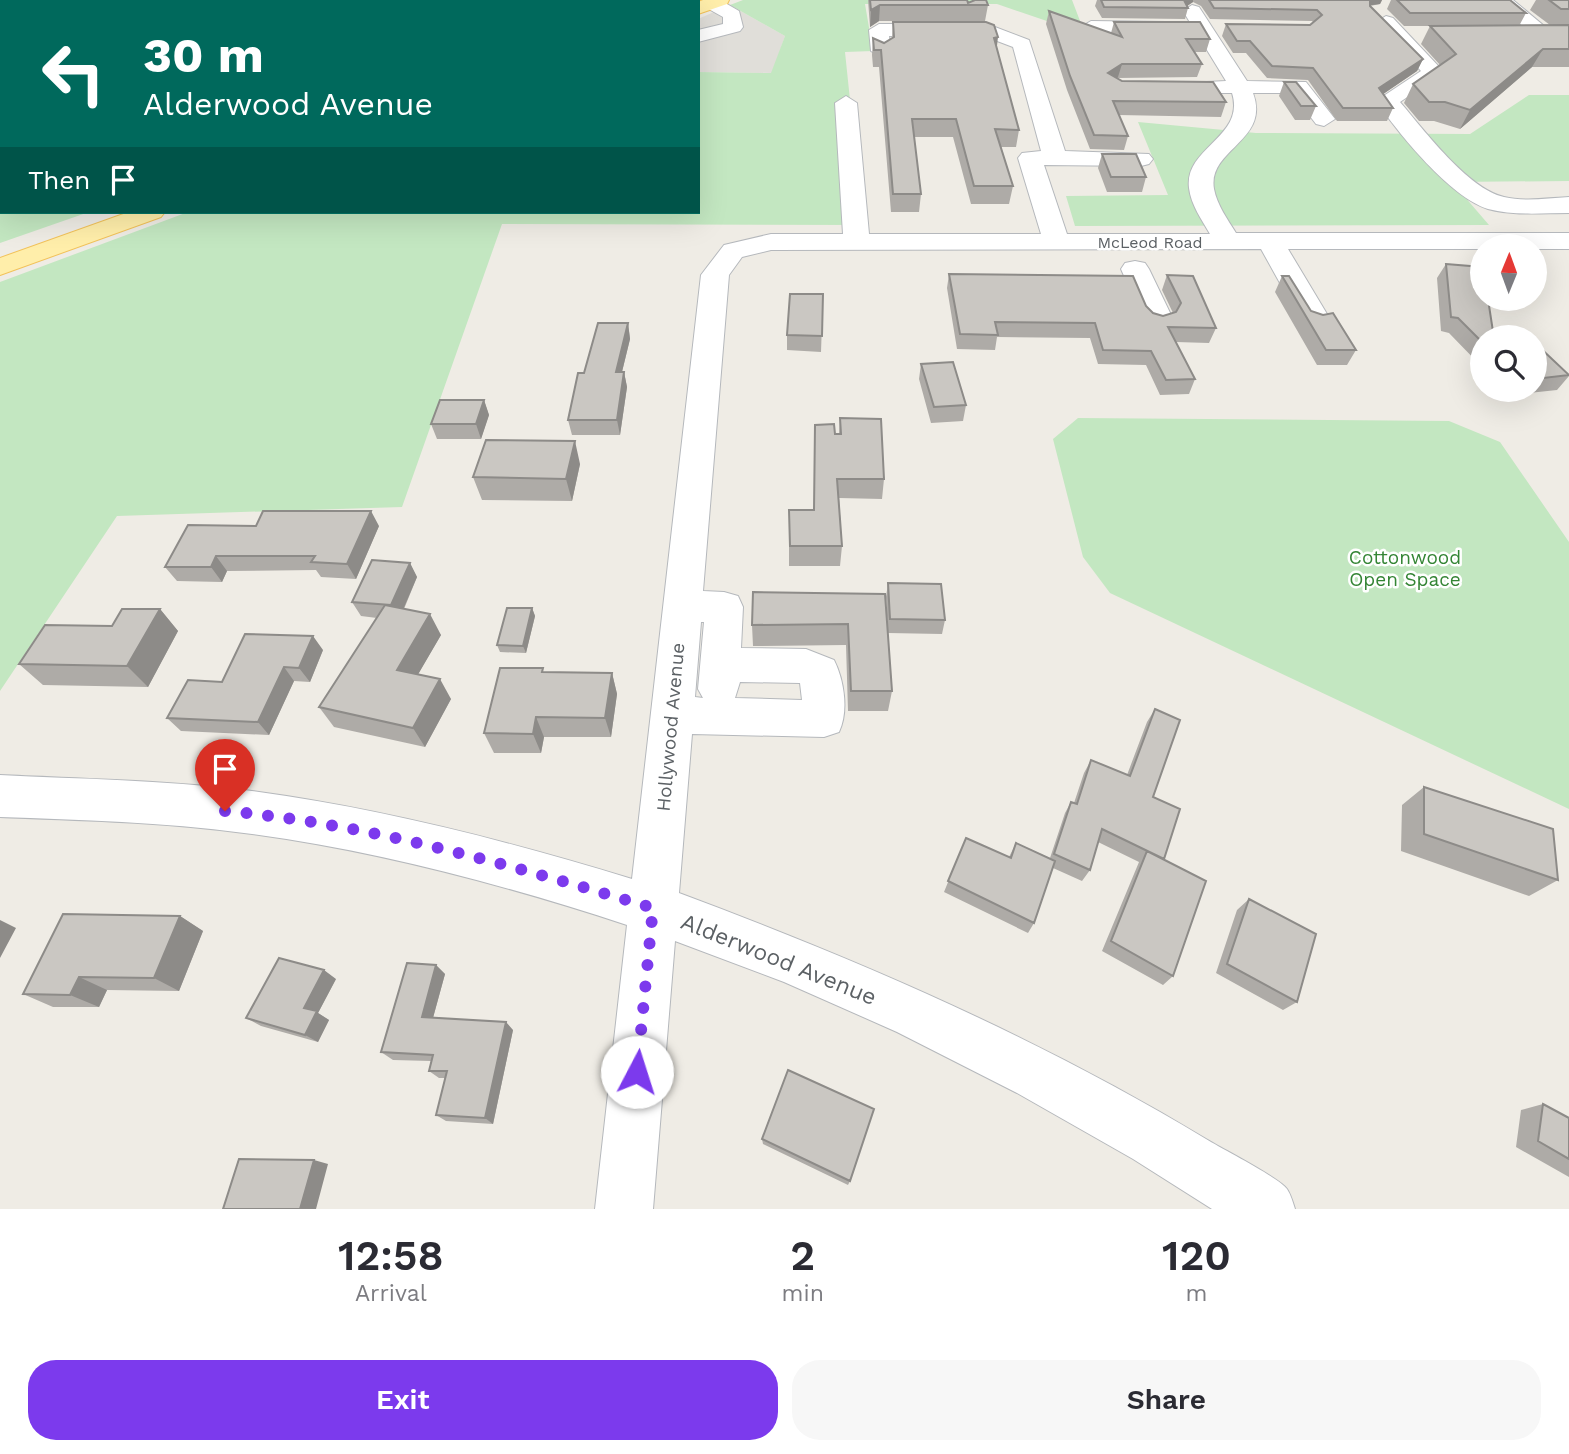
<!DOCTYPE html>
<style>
body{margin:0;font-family:"Work Sans",sans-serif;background:#f7f7f7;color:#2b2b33;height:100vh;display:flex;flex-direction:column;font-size:26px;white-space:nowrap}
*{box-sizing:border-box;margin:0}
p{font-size:23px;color:#7c7c81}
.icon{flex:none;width:38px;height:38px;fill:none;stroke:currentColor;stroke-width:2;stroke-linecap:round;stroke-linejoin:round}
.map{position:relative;height:1209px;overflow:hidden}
.sheet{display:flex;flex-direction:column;background:#fff;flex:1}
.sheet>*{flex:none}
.hud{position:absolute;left:0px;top:0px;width:700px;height:214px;box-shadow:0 7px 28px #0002;background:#00695c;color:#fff;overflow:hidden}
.needle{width:46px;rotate:1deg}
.tools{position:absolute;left:1470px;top:234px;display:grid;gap:14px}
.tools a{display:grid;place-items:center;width:77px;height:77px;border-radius:50%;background:#fff;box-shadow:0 7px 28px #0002;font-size:35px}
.pin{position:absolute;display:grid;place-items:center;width:60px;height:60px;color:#fff;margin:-72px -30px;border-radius:50% 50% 50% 0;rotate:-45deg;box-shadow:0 0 7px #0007}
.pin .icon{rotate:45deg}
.me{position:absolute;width:77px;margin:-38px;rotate:5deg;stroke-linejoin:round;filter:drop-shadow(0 0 5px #0008)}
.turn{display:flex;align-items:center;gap:24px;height:147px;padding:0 28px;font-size:32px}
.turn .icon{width:91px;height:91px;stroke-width:2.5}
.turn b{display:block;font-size:49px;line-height:60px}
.then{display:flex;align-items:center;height:66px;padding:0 28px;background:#0003;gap:14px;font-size:26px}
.eta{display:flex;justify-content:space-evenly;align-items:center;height:119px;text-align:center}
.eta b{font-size:42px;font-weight:600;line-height:49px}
.primary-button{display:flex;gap:14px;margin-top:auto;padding:14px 28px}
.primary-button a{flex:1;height:80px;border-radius:28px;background:#7c3aed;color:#fff;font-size:28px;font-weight:600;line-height:80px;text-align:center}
.primary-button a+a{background:#f7f7f7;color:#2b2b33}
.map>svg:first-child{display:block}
</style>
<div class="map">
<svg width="1569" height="1209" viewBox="0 0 1569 1209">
<rect width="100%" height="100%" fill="#efece5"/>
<!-- industrial -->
<path fill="#e0ded9" d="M 161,0 L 488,0 L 159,2 Z
M 730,5 L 785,36 L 772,73 L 698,72 L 698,19 Z"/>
<!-- green -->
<path fill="#c3e7c1" d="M 743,0 L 1072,0 L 1085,34 L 997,4 L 865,4 L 873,51 L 845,52 L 863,225 L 502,224 L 402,507 L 117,516 L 0,691 L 0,282 L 188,212 L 698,212 L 698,72 L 771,73 L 785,36 L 730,5 Z
M 1529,95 L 1569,95 L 1569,181 L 1452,182 L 1489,225 L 1075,226 L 1066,196 L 1168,195 L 1138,122 L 1256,133 L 1470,134 Z
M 0,108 L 2,212 L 89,212 L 0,243 Z
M 1078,418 L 1449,421 L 1500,442 L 1569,542 L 1569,809 L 1110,593 L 1083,557 L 1053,439 Z"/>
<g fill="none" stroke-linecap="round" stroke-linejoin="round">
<defs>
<path id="minor" d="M 9,0 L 28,0 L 8,2 Z
M 501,0 L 519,0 L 500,2 Z
M 705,0 L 720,0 L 739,11 L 743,27 L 740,31 L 698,42 L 698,30 L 723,24 L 723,17 L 705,7 Z
M 1492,0 L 1513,0 L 1555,35 L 1552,39 L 1538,39 Z
M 1192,5 L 1199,7 L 1247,81 L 1306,82 L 1335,119 L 1324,126 L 1316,124 L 1292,93 L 1253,93 C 1271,141 1207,149 1214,189 C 1217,205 1228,220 1236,233 L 1569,233 L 1569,249 L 1288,249 L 1330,319 L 1325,325 L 1315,328 L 1305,325 L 1300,319 L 1261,249 L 771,250 L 742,257 L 729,275 L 703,591 L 724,592 L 738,596 L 743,607 L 741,648 L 806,649 L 834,660 C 844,680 849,711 839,732 L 824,737 L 692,734 L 679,893 C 861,961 1039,1038 1206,1139 C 1222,1149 1278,1177 1287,1189 C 1291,1195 1293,1203 1295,1209 L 1212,1209 L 1133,1159 L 1017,1093 L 897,1032 L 784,982 L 675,941 L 653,1209 L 595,1209 L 627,925 C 502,884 375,850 244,833 C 163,822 81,820 0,817 L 0,775 C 81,779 163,780 244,790 C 376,807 505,840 632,879 L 701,275 L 724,245 L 771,234 L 843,234 L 835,103 L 846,96 L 857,103 L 869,234 L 1041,234 L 1018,158 L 1022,153 L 1041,151 L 1013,47 L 984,36 L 889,36 L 891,51 L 881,57 L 871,51 L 869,30 L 879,24 L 987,24 L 1029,40 L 1065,151 L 1149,154 L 1153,159 L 1149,164 L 1141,166 L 1044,165 L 1067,234 L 1210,234 C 1202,220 1191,205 1189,188 C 1184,147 1246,137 1232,93 L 1215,93 L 1204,87 L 1207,82 L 1226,81 L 1183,11 ZM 701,622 L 704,622 L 698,689 L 703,698 L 695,697 ZM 740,682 L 800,683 L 802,700 L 735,698 Z
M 1386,16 L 1393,18 L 1444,72 L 1400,102 C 1424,130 1468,189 1504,197 C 1525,202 1548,198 1569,197 L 1569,213 C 1542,213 1515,216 1488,209 C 1450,197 1399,134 1376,101 L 1421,71 L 1376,22 Z
M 1091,21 L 1166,22 L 1176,28 L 1166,34 L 1084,31 L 1081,27 Z
M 1135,261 L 1145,263 L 1149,269 L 1173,319 L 1168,325 L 1158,328 L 1148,325 L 1143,319 L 1121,269 L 1125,263 Z"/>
<path id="major" d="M 703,0 L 729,0 L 727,4 L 698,14 L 698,2 Z
M 129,212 L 165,212 L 161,217 L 0,275 L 0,258 Z"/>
</defs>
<!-- minor casing -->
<use href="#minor" stroke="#b5b8bc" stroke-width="2"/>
<!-- major casing -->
<use href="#major" stroke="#f2c25a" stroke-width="2"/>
<!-- minor -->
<use href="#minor" fill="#fff" fill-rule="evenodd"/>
<!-- major -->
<use href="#major" fill="#fea" fill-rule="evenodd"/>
</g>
<!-- wall -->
<path fill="#aeaba7" d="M 868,0 L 967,0 L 968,3 L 988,5 L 985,21 L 879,21 L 870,27 Z
M 1097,0 L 1382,0 L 1380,4 L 1370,6 L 1423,59 L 1417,71 L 1383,94 L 1393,108 L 1387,121 L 1337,121 L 1308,80 L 1267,78 L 1246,53 L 1233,53 L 1222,36 L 1226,24 L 1310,25 L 1313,22 L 1312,21 L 1210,19 L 1201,6 L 1193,2 L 1187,6 L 1188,8 L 1185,19 L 1102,18 L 1095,6 Z
M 1391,0 L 1510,0 L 1526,13 L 1519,26 L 1550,25 L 1530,10 L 1536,0 L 1569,0 L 1569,67 L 1532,67 L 1460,129 L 1434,121 L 1419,121 L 1404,103 L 1413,84 L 1440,65 L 1421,44 L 1430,26 L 1404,26 L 1387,9 Z
M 1049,11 L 1111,33 L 1114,22 L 1210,39 L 1206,52 L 1195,52 L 1202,64 L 1197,77 L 1117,78 L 1122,81 L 1226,102 L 1221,117 L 1119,115 L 1128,136 L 1124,150 L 1090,149 L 1067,90 L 1046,24 Z
M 893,22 L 997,48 L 1019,130 L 1016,147 L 1001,147 L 1013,186 L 1009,204 L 971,204 L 953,137 L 914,137 L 921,194 L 919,212 L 891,212 L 879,67 L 873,67 L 872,55 L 873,38 L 884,43 L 892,38 Z
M 1284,82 L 1316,106 L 1310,120 L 1295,120 L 1279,96 Z
M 1102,154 L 1146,177 L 1142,192 L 1107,192 L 1098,168 Z
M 1446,264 L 1482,338 L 1482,367 L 1449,333 L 1441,331 L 1437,278 Z
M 949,274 L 1146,306 L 1153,313 L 1163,316 L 1173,313 L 1162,290 L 1167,275 L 1216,328 L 1209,343 L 1176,342 L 1195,379 L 1189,394 L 1160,395 L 1146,365 L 1098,364 L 1090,338 L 997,337 L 995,350 L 957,349 L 947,288 Z
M 1282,276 L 1311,311 L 1356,350 L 1347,365 L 1317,365 L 1275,292 Z
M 823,294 L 821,352 L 787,350 L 787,335 Z
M 628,323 L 630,339 L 622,372 L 624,372 L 627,387 L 620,435 L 572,435 L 568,420 L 584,373 Z
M 1535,343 L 1569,376 L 1557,390 L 1510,395 L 1505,390 L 1535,390 Z
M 921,364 L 966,405 L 963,421 L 931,423 L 919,379 Z
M 484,400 L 489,415 L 481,439 L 437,439 L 431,424 Z
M 840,418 L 884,479 L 882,499 L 839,498 L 842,546 L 840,566 L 789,566 L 789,510 L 814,510 L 814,445 L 835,434 L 839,434 Z
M 580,464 L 572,501 L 482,500 L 473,477 Z
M 379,526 L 356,579 L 321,577 L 316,570 L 227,571 L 222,582 L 177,581 L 165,567 Z
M 410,563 L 417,577 L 404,609 L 441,635 L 418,674 L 451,699 L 425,747 L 334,727 L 319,707 L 377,618 L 361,616 L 352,602 Z
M 888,583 L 945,620 L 942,634 L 888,633 L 886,597 Z
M 885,594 L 892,691 L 888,711 L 848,711 L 846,645 L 753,646 L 752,625 Z
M 532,608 L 535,616 L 526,653 L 500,652 L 497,645 Z
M 160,609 L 178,631 L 148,687 L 43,685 L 19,664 L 112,626 Z
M 323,650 L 310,682 L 294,681 L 269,735 L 181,731 L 167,718 L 222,682 Z
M 544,672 L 612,673 L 617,694 L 611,737 L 544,737 L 541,753 L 494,753 L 484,733 Z
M 1155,709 L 1153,797 L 1163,859 L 1173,976 L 1163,985 L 1102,951 L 1139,862 L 1098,842 L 1090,870 L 1082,881 L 1053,868 L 1034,923 L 1028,933 L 944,892 L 966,838 L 1009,857 L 1016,843 L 1050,858 L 1065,813 L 1071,802 L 1074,803 L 1084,773 L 1091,760 L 1127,775 L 1147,722 Z
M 1424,787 L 1558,880 L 1529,896 L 1401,851 L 1402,805 Z
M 1249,899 L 1297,1002 L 1283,1010 L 1216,973 L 1237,910 Z
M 180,916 L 203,931 L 179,991 L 107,990 L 99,1007 L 53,1007 L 23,994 Z
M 436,965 L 445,974 L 433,1018 L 513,1030 L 493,1124 L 446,1121 L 436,1115 L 445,1078 L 439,1078 L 429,1071 L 431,1061 L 393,1060 L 381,1052 Z
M 336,979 L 318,1013 L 329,1020 L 318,1042 L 261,1026 L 246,1018 Z
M 1543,1104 L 1569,1118 L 1569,1177 L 1516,1147 L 1521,1110 Z
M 762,1139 L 850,1181 L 848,1185 L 763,1144 Z"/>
<!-- shaded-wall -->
<path fill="#8d8b88" d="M 1184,0 L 1193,0 L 1193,2 L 1184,8 Z
M 1367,0 L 1382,0 L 1380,4 L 1365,6 Z
M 880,5 L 879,21 L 870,27 L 871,10 Z
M 998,37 L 996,54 L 994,38 Z
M 1543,49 L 1532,67 L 1460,129 L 1470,110 Z
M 1423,59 L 1417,71 L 1373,101 L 1379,88 Z
M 1122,64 L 1118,77 L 1105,87 L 1108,73 Z
M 628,323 L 630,339 L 618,388 L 616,372 Z
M 624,372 L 627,387 L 620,435 L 617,420 Z
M 484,400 L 489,415 L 481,439 L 476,424 Z
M 575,441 L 580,464 L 572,501 L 566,479 Z
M 371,511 L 379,526 L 356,579 L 347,564 Z
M 216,556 L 227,571 L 222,582 L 211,567 Z
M 410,563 L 417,577 L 399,619 L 391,605 Z
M 532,608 L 535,616 L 526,653 L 523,646 Z
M 160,609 L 178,631 L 148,687 L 127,666 Z
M 430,614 L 441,635 L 409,690 L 397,670 Z
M 313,636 L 323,650 L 310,682 L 299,668 Z
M 284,667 L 294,681 L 269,735 L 258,722 Z
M 612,673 L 617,694 L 611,737 L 605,718 Z
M 440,679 L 451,699 L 425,747 L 413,728 Z
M 536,717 L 544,737 L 541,753 L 533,734 Z
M 180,916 L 203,931 L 179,991 L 154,978 Z
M 0,920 L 16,928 L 0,958 Z
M 436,965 L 445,974 L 431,1025 L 422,1017 Z
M 324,970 L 336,979 L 318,1013 L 329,1020 L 318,1042 L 305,1035 L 304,1008 Z
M 79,977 L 107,990 L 99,1007 L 70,995 Z
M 506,1022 L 513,1030 L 493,1124 L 485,1118 Z
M 314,1160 L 328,1164 L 316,1209 L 300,1209 Z"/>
<!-- building -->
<path fill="#cac7c2" stroke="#8d8b88" stroke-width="2" d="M 870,0 L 967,0 L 968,3 L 975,0 L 986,0 L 988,5 L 880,5 L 871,10 Z
M 1101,0 L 1184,0 L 1188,8 L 1104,7 Z
M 1209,0 L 1370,0 L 1370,6 L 1423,59 L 1379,88 L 1393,108 L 1343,108 L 1313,68 L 1272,66 L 1250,41 L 1237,41 L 1226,24 L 1310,25 L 1322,15 L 1317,10 L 1214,8 Z
M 1397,0 L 1510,0 L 1526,13 L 1410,13 Z
M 1549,0 L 1569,0 L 1569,9 L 1561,9 Z
M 1049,11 L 1122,37 L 1114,22 L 1200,22 L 1210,39 L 1186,39 L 1202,64 L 1122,64 L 1108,73 L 1122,81 L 1213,82 L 1226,102 L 1113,101 L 1128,136 L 1094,135 L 1070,76 Z
M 893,22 L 986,22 L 994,25 L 998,37 L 994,38 L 1019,130 L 995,129 L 1013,186 L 974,186 L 956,119 L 912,119 L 921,194 L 893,194 L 881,50 L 874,50 L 873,38 L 884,43 L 894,37 Z
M 1569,25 L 1569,49 L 1543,49 L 1470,110 L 1445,102 L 1429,102 L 1413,84 L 1456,54 L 1430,26 Z
M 1284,82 L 1296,82 L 1316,106 L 1301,106 Z
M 1102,154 L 1136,154 L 1146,177 L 1111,177 Z
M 1446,264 L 1482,267 L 1482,299 L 1488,299 L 1494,338 L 1482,338 L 1482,342 L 1458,318 L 1451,317 Z
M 949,274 L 1133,276 L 1146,306 L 1153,313 L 1163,316 L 1176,312 L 1181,303 L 1167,275 L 1193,276 L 1216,328 L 1168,327 L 1195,379 L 1166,380 L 1151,351 L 1103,350 L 1095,323 L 995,322 L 998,335 L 960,334 Z
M 1282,276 L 1289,276 L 1311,311 L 1323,315 L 1333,313 L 1356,350 L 1326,350 Z
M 790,294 L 823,294 L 822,336 L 787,335 Z
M 598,323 L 628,323 L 616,372 L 624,372 L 617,420 L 568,420 L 578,373 L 584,373 Z
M 1535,343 L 1569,375 L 1535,379 Z
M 953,362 L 966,405 L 934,407 L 921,364 Z
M 440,400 L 484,400 L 476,424 L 431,424 Z
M 840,418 L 881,419 L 884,479 L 837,479 L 842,546 L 790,546 L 789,510 L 814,510 L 815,425 L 834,424 L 835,434 L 841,434 Z
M 486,440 L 575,441 L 566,479 L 473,477 Z
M 263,511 L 371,511 L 347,564 L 311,562 L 315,556 L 216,556 L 211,567 L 165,567 L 188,525 L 256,526 Z
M 372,560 L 410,563 L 391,605 L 352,602 Z
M 888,583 L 941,584 L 945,620 L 890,619 Z
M 753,592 L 885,594 L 892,691 L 851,691 L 848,624 L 752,625 Z
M 385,605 L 430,614 L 397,670 L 440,679 L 413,728 L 319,707 Z
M 507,608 L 532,608 L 523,646 L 497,645 Z
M 122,609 L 160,609 L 127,666 L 19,664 L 45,625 L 112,626 Z
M 245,634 L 313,636 L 299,668 L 284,667 L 258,722 L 167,718 L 188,680 L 222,682 Z
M 500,668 L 543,668 L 542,672 L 612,673 L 605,718 L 536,717 L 533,734 L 484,733 Z
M 1155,709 L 1180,720 L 1153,797 L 1180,809 L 1164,859 L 1102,829 L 1090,870 L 1054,854 L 1071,802 L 1077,804 L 1091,760 L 1130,776 Z
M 1424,787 L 1553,829 L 1558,880 L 1424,834 Z
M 966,838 L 1011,858 L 1016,843 L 1055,861 L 1034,923 L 948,881 Z
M 1147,851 L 1206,881 L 1173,976 L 1111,941 Z
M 1249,899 L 1316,934 L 1297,1002 L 1227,964 Z
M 63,914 L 180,916 L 154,978 L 79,977 L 70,995 L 23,994 Z
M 279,958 L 324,970 L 304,1008 L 317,1011 L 305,1035 L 246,1018 Z
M 407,963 L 436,965 L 422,1017 L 506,1022 L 485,1118 L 436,1115 L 447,1071 L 429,1071 L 433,1055 L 381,1052 Z
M 788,1070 L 874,1109 L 850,1181 L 762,1139 Z
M 1543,1104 L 1569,1118 L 1569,1159 L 1538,1141 Z
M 239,1159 L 314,1160 L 300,1209 L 223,1209 Z"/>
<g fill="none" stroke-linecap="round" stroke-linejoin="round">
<!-- route -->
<path stroke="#7c3aed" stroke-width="12" stroke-dasharray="0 21.6" d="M 225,811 C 371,824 513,866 653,908 L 637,1072"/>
</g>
<g text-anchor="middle" stroke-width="5" stroke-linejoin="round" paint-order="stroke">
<!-- far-street labels -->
<g font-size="16" fill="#5c6165" stroke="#fff">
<text x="1150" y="248">McLeod Road</text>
</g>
<!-- park labels -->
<g font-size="19" fill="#348535" stroke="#fff">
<text x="1405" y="564">Cottonwood<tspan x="1405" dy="22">Open Space</tspan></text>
</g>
<!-- street labels -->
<g font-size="19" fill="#5c6165" stroke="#fff">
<text transform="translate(670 727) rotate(-85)" y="7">Hollywood Avenue</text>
</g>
<!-- near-street labels -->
<g font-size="23" fill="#5c6165" stroke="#fff">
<text transform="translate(779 959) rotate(22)" y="8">Alderwood Avenue</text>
</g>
</g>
</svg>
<div class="tools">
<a><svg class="needle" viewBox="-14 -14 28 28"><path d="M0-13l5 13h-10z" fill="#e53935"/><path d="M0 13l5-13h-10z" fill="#7c7c81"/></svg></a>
<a><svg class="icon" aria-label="search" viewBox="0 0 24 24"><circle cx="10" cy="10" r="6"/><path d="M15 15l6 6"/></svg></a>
</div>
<div class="pin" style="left:225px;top:811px;background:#d93025"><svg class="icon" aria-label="arrive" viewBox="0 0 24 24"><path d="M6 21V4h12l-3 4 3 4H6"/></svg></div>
<svg class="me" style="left:637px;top:1072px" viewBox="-20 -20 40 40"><circle r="19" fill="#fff"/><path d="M0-13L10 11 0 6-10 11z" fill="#7c3aed"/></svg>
<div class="hud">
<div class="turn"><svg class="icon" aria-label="left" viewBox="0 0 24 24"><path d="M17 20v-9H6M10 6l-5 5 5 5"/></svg><div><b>30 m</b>Alderwood Avenue</div></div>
<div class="then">Then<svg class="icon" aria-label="arrive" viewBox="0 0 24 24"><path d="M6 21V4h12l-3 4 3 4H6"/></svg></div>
</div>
</div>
<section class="sheet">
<div class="eta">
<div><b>12:58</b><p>Arrival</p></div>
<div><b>2</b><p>min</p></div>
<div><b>120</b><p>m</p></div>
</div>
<div class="primary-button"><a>Exit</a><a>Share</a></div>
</section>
